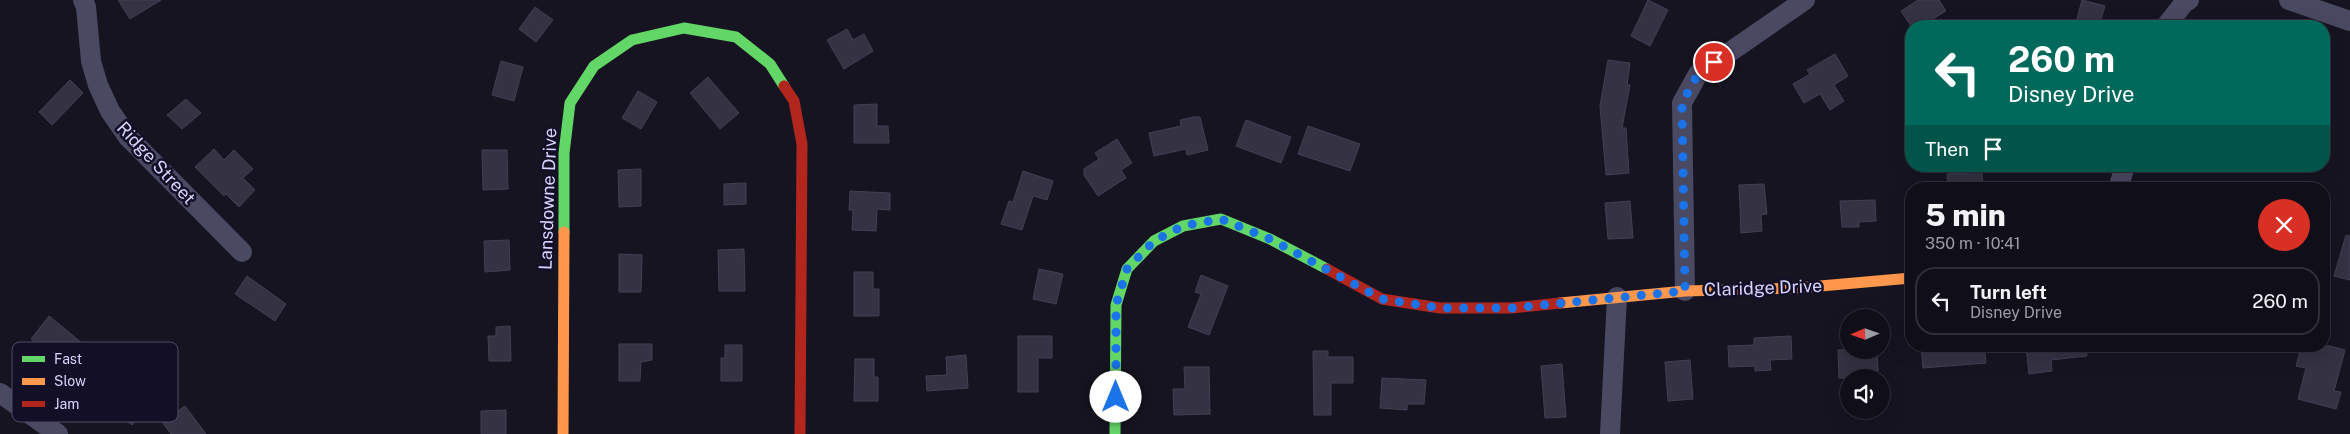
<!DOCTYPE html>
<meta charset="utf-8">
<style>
body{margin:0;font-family:"Public Sans",sans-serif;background:#1e1d26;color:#f1f3f6;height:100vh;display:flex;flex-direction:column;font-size:19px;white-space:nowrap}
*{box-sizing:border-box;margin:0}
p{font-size:16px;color:#9c9ca2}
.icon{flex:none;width:28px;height:28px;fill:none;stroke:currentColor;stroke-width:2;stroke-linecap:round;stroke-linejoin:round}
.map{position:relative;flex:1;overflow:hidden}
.sheet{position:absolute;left:1905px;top:182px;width:425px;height:170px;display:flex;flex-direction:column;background:#100f19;border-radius:20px;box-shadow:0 5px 20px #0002,0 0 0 1px #302f38}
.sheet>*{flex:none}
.guide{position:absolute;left:1905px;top:20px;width:425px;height:152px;border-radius:20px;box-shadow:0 5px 20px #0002,0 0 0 1px #302f38;background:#00695c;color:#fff;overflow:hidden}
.needle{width:32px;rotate:268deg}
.controls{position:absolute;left:1840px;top:309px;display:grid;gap:10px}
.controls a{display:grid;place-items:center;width:50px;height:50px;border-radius:50%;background:#100f19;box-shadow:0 5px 20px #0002,0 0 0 1px #302f38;font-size:25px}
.pin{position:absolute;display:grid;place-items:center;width:42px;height:42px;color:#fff;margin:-21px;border:2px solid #fff;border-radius:50%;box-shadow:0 1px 5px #0007}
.me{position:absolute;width:55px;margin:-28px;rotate:0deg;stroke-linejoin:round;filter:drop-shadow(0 0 4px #0008)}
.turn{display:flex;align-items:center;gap:18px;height:105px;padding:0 20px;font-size:22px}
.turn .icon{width:65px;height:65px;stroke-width:2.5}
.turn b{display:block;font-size:35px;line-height:42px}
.then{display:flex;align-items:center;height:48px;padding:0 20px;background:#0003;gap:10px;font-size:19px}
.round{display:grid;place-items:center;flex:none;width:52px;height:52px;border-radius:26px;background:#1e1d26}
.head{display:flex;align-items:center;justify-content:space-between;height:85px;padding:0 20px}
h1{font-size:30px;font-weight:800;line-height:38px}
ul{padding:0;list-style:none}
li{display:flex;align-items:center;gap:15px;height:68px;margin:0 10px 8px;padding:0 10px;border:2px solid #302f38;border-radius:20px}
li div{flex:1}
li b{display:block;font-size:19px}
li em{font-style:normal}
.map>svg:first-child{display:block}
</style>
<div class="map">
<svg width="2350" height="434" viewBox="0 0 2350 434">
<rect width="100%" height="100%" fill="#161421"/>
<!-- building -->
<path fill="#343243" stroke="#433f54" d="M 118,0 L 161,0 L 130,19 Z
M 1648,0 L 1668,10 L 1650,46 L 1631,36 Z
M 1918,0 L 1939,0 L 1946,11 L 1931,20 L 1935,26 L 1911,26 L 1901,11 Z
M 2082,0 L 2105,6 L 2099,26 L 2075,26 Z
M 535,7 L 553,20 L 536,42 L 519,29 Z
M 847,29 L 853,40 L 864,34 L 873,51 L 844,69 L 827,40 Z
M 1835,54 L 1848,76 L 1834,85 L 1844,101 L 1830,110 L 1820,94 L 1804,103 L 1793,84 L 1810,74 L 1807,70 Z
M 1608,60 L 1630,63 L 1627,85 L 1630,85 L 1622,128 L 1626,128 L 1629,173 L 1606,175 L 1600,106 Z
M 501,61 L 523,67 L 514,101 L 492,95 Z
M 708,77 L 739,113 L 720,129 L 690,93 Z
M 70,80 L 83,93 L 52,125 L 39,112 Z
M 638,91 L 657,102 L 641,129 L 622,118 Z
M 186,99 L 201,113 L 182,129 L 167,115 Z
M 877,104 L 877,126 L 888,126 L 889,143 L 854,143 L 854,105 Z
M 1194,117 L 1200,117 L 1208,150 L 1187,155 L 1186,149 L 1154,156 L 1149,133 L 1181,126 L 1180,120 Z
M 1246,120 L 1291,137 L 1281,163 L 1236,146 Z
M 1308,126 L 1360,144 L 1350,171 L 1298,154 Z
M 1117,139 L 1132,163 L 1121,170 L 1126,178 L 1098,196 L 1084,175 L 1084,169 L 1099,159 L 1095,153 Z
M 214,149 L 224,160 L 234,150 L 253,169 L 243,178 L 255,190 L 239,207 L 226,194 L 224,196 L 195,167 Z
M 482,150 L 507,150 L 508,189 L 483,190 Z
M 641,169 L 641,206 L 619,207 L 618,170 Z
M 1023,171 L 1053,181 L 1047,200 L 1033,196 L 1022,230 L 1001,224 L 1009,201 L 1013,202 Z
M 1982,172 L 1983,189 L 1948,189 L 1947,174 Z
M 746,183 L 746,204 L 724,205 L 724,184 Z
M 1764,184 L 1767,214 L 1761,215 L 1762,231 L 1741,233 L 1739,185 Z
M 850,191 L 890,193 L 890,210 L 877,209 L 876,231 L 852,230 L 853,210 L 849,210 Z
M 1875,200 L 1876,221 L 1859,222 L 1859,227 L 1842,227 L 1840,201 Z
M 1630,201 L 1633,238 L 1608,239 L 1605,203 Z
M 2346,235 L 2350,236 L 2350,280 L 2334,276 Z
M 509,240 L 510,270 L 485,272 L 484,241 Z
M 744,249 L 745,291 L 719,291 L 718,250 Z
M 619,254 L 642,255 L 641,292 L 619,292 Z
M 1039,269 L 1063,274 L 1056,304 L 1033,299 Z
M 854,272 L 873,272 L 873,289 L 879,289 L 879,316 L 854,316 Z
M 1201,275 L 1228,286 L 1209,335 L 1188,327 L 1201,294 L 1195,292 Z
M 247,276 L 286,304 L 275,321 L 235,294 Z
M 49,316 L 87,347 L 68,371 L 31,339 Z
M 510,326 L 511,361 L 489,361 L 488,336 L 496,336 L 496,327 Z
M 1018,336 L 1052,336 L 1052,358 L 1038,358 L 1038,392 L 1018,392 Z
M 1791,336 L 1792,359 L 1770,360 L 1771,370 L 1755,371 L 1755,366 L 1729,367 L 1728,346 L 1754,345 L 1754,338 Z
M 619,344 L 652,344 L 652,360 L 641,362 L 640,381 L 619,381 Z
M 725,345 L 742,345 L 742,381 L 721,381 L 721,358 L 725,358 Z
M 1921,346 L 1984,346 L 1986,363 L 1923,368 Z
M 2026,346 L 2086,346 L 2087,356 L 2051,360 L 2052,371 L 2029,374 Z
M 2314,346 L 2330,346 L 2345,350 L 2334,391 L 2341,392 L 2336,409 L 2298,399 L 2306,368 L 2296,366 L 2301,347 L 2313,350 Z
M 1838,350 L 1877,350 L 1878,371 L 1861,371 L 1861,378 L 1839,378 Z
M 1313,351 L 1328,351 L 1328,357 L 1353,357 L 1353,383 L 1331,383 L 1331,415 L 1314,415 Z
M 966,355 L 968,388 L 927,391 L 926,376 L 947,375 L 946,357 Z
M 855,359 L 874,359 L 874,377 L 878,377 L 878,401 L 854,401 Z
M 1690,360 L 1693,399 L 1668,401 L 1665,362 Z
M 1562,364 L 1566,417 L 1545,418 L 1541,366 Z
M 1184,367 L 1209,367 L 1210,414 L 1174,415 L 1173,389 L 1185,389 Z
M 114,376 L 149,405 L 132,425 L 98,397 Z
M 1382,378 L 1426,380 L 1424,404 L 1407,404 L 1407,410 L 1380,408 Z
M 185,406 L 206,434 L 171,434 L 162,422 Z
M 506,410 L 506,434 L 481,434 L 481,411 Z"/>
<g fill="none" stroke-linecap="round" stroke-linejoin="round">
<!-- street -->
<path stroke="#4a4962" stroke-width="20" d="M 83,0 L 86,7 L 91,61 L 98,85 L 110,111 L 128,137 L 242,252
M 2289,0 L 2350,21
M 2166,26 L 2184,3 L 2189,0
M 2118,189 L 2125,166
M 1685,291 L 1682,103 L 1698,74 L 1805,0
M 0,393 L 58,434
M 1610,434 L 1617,297"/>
<!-- fast -->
<path stroke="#63d668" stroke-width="11" d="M 564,232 L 564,153 L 570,103 L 594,66 L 632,40 L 684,28 L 736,37 L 770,64 L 784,86
M 1115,434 L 1116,305 L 1127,269 L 1154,241 L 1183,226 L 1221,219 L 1270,239 L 1327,269"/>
<!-- slow -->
<path stroke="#ff974d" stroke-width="11" d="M 1560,303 L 1685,291 L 1798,288 L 1911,278
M 563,434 L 564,232"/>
<!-- jam -->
<path stroke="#b3261e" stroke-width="11" d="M 784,86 L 794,101 L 802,144 L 800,434
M 1327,269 L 1382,299 L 1440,308 L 1512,308 L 1560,303"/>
</g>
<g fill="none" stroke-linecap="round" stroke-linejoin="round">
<!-- route -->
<path stroke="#1a73e8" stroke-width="9" stroke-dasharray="0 16.2" d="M 1116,397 L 1116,305 L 1127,269 L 1154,241 L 1183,226 L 1221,219 L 1270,239 L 1382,299 L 1440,308 L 1512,308 L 1685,291 L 1682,103 L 1698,74 L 1714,62"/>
</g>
<g text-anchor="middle" stroke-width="5" stroke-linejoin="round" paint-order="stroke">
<!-- street labels -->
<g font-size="18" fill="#d9d4ff" stroke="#130f26">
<text transform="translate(156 163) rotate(47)" y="6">Ridge Street</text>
<text transform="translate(548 199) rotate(-88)" y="6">Lansdowne Drive</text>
<text transform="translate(1763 288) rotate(-2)" y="6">Claridge Drive</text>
</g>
</g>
<!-- legend -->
<rect x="12" y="342" width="166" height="80" rx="8" fill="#130f26" stroke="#4e4a67" stroke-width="1"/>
<rect x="22" y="356" width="23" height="6" fill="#63d668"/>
<rect x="22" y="378" width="23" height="7" fill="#ff974d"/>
<rect x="22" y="401" width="23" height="6" fill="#b3261e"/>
<g font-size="14" fill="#d9d4ff">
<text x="54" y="364">Fast</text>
<text x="54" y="386">Slow</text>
<text x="54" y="409">Jam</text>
</g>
</svg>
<div class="controls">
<a><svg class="needle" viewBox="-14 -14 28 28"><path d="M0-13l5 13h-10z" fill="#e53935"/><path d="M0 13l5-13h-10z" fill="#9c9ca2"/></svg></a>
<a><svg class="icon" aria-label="sound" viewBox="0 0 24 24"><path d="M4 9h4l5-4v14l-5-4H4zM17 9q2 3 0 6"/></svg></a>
</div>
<div class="pin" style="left:1714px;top:62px;background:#d93025"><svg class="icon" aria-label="arrive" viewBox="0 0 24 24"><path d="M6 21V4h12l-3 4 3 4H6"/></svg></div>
<svg class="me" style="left:1116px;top:397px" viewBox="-20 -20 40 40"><circle r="19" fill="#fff"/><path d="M0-13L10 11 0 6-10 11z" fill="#1a73e8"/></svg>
<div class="guide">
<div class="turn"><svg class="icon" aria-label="left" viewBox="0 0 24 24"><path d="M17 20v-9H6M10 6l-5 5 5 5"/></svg><div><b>260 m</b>Disney Drive</div></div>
<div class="then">Then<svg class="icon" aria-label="arrive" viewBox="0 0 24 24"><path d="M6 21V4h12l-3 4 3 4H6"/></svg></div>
</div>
<section class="sheet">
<div class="head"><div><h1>5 min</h1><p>350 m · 10:41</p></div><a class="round" style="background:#d93025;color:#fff"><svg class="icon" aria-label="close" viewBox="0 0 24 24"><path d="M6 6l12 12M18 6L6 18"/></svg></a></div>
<ul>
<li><svg class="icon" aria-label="left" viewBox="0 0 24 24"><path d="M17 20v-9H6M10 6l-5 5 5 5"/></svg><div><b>Turn left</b><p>Disney Drive</p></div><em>260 m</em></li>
</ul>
</section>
</div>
